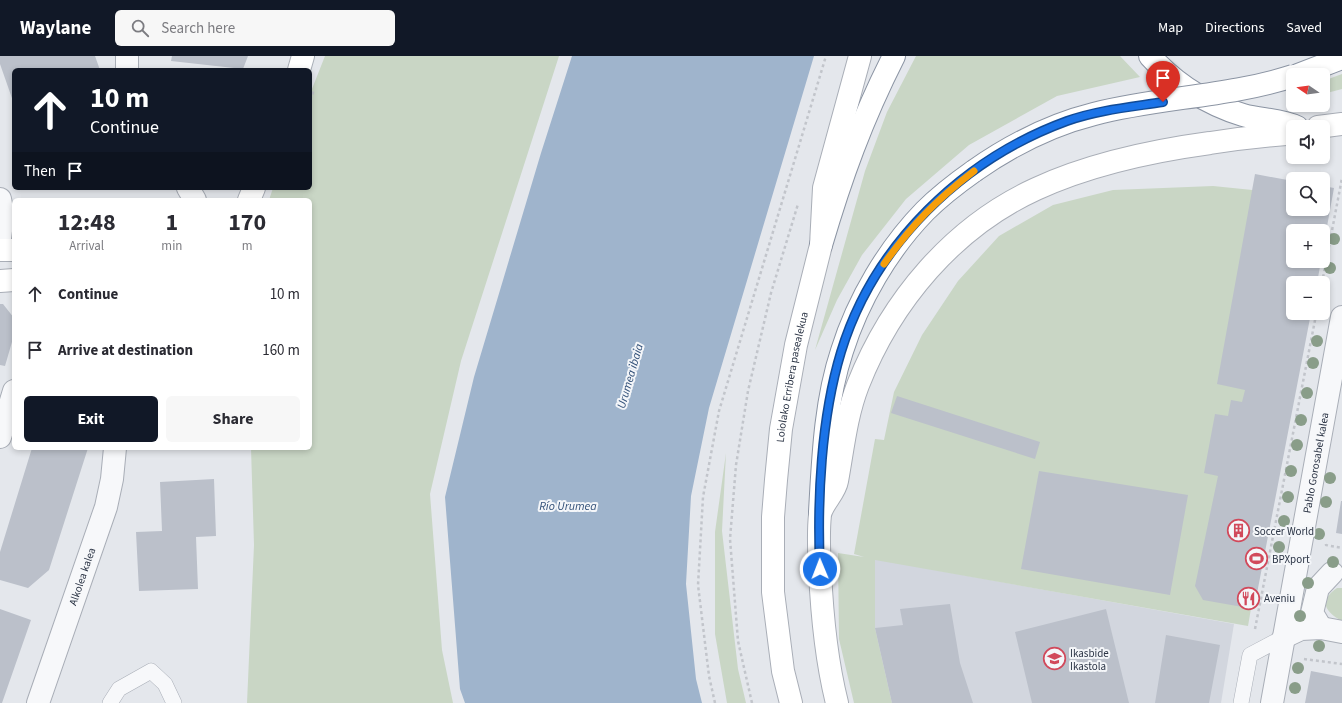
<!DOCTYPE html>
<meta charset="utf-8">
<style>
body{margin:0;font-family:"Source Sans 3",sans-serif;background:#f7f7f7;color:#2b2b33;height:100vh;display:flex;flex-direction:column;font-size:15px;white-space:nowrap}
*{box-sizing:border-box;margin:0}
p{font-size:13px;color:#7c7c81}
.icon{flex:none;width:22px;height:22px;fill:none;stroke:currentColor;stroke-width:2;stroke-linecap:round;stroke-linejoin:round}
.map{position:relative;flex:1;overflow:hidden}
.sheet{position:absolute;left:12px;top:142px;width:300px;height:252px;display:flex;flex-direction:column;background:#fff;border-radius:6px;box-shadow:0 2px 6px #0003}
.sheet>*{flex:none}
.guide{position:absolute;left:12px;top:12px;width:300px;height:122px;border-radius:6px;box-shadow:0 2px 6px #0003;background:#111827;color:#fff;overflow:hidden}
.needle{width:26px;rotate:283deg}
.buttons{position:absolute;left:1286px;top:12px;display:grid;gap:8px}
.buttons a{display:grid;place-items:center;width:44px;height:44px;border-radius:6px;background:#fff;box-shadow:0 2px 6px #0003;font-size:20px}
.pin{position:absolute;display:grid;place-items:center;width:34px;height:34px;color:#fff;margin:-41px -17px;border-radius:50% 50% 50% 0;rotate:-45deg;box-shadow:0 0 4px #0007}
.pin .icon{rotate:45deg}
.me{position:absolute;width:44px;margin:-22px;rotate:359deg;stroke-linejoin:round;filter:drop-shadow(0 0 3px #0008)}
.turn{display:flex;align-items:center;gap:14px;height:84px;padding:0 12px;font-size:18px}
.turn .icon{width:52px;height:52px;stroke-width:2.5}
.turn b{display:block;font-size:28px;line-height:34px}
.then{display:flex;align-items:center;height:38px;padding:0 12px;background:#0003;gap:8px;font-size:15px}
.eta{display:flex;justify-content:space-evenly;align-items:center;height:68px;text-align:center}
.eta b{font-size:24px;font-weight:700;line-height:28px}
.action{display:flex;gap:8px;margin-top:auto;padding:8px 12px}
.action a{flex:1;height:46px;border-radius:6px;background:#111827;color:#fff;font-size:16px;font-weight:700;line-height:46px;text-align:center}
.action a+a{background:#f7f7f7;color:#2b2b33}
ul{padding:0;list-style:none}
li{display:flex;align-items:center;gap:12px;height:56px;padding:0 12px}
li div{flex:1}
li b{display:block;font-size:15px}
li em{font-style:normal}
header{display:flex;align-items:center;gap:24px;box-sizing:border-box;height:56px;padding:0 20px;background:#111827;color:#fff}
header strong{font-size:19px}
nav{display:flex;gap:22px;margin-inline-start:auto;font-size:14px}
.search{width:280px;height:36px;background:#f7f7f7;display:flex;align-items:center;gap:10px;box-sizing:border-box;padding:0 14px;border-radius:6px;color:#7c7c81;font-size:15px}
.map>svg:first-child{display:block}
</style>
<header>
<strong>Waylane</strong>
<div class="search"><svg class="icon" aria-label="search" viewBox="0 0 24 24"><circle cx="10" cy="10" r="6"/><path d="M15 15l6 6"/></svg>Search here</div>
<nav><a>Map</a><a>Directions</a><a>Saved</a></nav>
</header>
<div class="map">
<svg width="1342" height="647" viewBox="0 0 1342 647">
<rect width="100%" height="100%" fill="#e4e7ec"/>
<!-- built -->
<path fill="#d2d6de" d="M 874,503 L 1234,568 L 1221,647 L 892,647 L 875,572 Z"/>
<!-- green -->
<path fill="#c9d6c5" d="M 325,0 L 559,0 L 461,305 L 430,438 L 442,594 L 453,647 L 247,647 L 254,489 L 251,392 L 310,392 L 310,144 L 269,144 L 273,132 L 310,132 L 310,38 Z
M 916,0 L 1120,0 L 1140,21 L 1057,40 L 969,89 L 906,143 L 862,199 L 837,244 L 815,294 L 865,115 L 887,56 Z
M 1342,18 L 1342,33 L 1323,38 L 1323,25 Z
M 1213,130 L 1293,138 L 1293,257 L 1302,257 L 1248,570 L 875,504 L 875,572 L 892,647 L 854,647 L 839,583 L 838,497 L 864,501 L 854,498 L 875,383 L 884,384 L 894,336 L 922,279 L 958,225 L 999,180 L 1053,149 L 1113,134 Z
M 726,397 L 722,475 L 738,613 L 746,647 L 727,647 L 715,578 L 715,476 Z
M 1337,532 L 1342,532 L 1342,565 C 1325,556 1318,545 1337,532 Z"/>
<!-- water -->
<path fill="#9fb4cc" d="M 572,0 L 814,0 L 709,352 L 691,440 L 686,528 L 696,623 L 702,647 L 465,647 L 460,633 L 445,441 L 474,321 L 541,97 Z"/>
<!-- building -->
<path fill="#bbc0ca" d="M 0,0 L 95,0 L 100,14 L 14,14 L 14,48 L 0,8 Z
M 172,0 L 248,0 L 243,13 L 171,5 Z
M 1255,118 L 1293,125 L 1293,153 L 1323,153 L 1323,130 L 1334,132 L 1324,187 L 1323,175 L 1293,175 L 1293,205 L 1321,205 L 1317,227 L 1293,227 L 1293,257 L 1311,257 L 1254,553 L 1203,544 L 1195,530 L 1218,420 L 1204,417 L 1215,358 L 1228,360 L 1231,344 L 1242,346 L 1245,334 L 1217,328 Z
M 0,248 L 3,248 L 14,262 L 14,279 L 5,310 L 0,309 Z
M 897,340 L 1040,386 L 1035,403 L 891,357 Z
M 32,392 L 88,392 L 49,514 L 28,532 L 0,524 L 0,496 Z
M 1039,415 L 1188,439 L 1170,539 L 1021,513 Z
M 214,423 L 216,480 L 196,481 L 198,533 L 139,535 L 136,476 L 162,475 L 160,426 Z
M 1341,445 L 1342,445 L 1342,478 L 1336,477 Z
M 950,548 L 960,607 L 973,647 L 892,647 L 875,572 L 903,569 L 900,553 Z
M 0,553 L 31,564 L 2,647 L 0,647 Z
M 1106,553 L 1129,647 L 1032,647 L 1015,576 Z
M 1166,579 L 1220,589 L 1209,647 L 1155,647 Z
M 1311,615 L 1342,621 L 1342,647 L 1305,647 Z"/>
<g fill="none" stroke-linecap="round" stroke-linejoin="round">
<defs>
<path id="lane" d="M 110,647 L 119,633 L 151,615 L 165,628 L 174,647
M 1241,647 L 1250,599 L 1284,581"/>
<g id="street">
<path d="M 127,0 L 127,14"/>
<path d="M 188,132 L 195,144"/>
<path d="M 0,143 L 3,159 L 0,182"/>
<path d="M 0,381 L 14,335"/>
<path d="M 1321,572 L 1312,557 L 1318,532 L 1332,517"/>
<path d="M 1284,581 L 1301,573 L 1321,572 L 1342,576"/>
<path id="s1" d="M 38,647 L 106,451 L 112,423 L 115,392"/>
<path id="s2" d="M 1272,647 L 1342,261"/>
</g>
<g id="secondary">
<path d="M 299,14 L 303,0"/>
<path d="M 1318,71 L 1342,68"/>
<path d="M 249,144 L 254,132"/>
<path d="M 0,194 L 14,194"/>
<path d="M 0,225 L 14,224"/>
<path id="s3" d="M 791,647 L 783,615 L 773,536 L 773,461 L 776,424 L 781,373 L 796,289 L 821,189 L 824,132 L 860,0"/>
<path d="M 837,647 C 826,603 822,560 820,515 C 819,497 818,477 820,459 C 822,447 835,437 837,425 C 843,392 846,360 858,329 C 891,245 953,171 1036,133 C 1090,108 1151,95 1210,87 C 1235,83 1261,80 1286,78 L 1293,75"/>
</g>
<path id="highway" d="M 1150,0 C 1174,27 1207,48 1243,59 C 1260,64 1280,63 1297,71
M 1298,19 L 1342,2
M 821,189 C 841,121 862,63 894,0
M 820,456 C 823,403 825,346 842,295 C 858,244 888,193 925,155 C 940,140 957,127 974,115"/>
</defs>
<!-- lane casing -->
<use href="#lane" stroke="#a9aeb7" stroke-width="16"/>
<!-- street casing -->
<use href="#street" stroke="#a9aeb7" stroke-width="24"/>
<!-- secondary casing -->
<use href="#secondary" stroke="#a9aeb7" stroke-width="24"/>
<!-- highway casing -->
<use href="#highway" stroke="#8b94a3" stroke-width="24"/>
<!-- path -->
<path stroke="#c2c5cb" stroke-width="2.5" stroke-dasharray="3 3" stroke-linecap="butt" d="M 310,44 L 314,34
M 1322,227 L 1342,122
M 1326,488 L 1326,489 L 1342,492
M 1255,573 L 1316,259
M 1304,603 L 1342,608
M 715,647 L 709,620 L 698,529 L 703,441 L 719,355 L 826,0
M 752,647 L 738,585 L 730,483 L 736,409 L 748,335 L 771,237 L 798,148"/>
<!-- lane -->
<use href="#lane" stroke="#f7f8fa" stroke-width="15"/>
<!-- street -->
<use href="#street" stroke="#f7f8fa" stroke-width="22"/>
<!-- secondary -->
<use href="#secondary" stroke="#fff" stroke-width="22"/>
<!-- highway -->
<use href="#highway" stroke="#fff" stroke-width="22"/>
<defs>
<path id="highway-bridge" d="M 974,115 C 1011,89 1050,69 1094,58 C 1159,41 1228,41 1293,20"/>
</defs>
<!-- highway-bridge casing -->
<use href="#highway-bridge" stroke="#8b94a3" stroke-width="24" stroke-linecap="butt"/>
<!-- highway-bridge -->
<use href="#highway-bridge" stroke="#fff" stroke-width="22"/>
</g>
<!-- trees -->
<g fill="#899d89">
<circle cx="1334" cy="183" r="6"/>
<circle cx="1330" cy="212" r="6"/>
<circle cx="1317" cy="285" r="6"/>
<circle cx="1313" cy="307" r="6"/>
<circle cx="1307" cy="337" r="6"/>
<circle cx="1301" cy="364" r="6"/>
<circle cx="1297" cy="389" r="6"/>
<circle cx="1291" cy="415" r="6"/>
<circle cx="1330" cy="422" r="6"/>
<circle cx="1288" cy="441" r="6"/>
<circle cx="1326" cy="446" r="6"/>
<circle cx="1284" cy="465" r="6"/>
<circle cx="1319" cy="478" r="6"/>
<circle cx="1279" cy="491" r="6"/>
<circle cx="1333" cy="506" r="6"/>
<circle cx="1308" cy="527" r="6"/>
<circle cx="1300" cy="560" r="6"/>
<circle cx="1319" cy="590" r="6"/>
<circle cx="1298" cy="612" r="6"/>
<circle cx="1295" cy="632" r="6"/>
</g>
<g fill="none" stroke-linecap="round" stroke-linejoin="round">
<defs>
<path id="route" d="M 820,513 C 817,444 821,362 841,296 C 874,188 963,103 1067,65 C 1098,54 1131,51 1163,46"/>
</defs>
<!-- route casing -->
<use href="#route" stroke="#114b97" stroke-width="10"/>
<!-- route -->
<use href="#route" stroke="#1a73e8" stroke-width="7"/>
<!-- slow -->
<path stroke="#f59e0b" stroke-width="7" d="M 884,208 C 911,170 936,144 974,115"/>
</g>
<!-- icons -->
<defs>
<symbol id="building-ring" viewBox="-11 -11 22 22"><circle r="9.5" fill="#f4f6f9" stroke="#d1495b" stroke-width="1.5"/><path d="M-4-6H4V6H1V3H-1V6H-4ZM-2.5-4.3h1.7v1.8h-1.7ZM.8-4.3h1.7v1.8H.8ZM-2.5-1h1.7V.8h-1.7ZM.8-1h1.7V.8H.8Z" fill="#d1495b"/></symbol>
<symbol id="stadium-ring" viewBox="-11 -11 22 22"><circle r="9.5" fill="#f4f6f9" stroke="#d1495b" stroke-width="1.5"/><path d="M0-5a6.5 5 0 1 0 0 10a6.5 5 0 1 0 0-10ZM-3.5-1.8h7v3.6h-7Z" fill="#d1495b"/></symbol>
<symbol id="restaurant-ring" viewBox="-11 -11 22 22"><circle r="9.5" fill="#f4f6f9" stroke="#d1495b" stroke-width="1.5"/><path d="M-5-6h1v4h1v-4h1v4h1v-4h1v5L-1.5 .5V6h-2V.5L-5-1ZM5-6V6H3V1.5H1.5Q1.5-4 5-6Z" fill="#d1495b"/></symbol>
<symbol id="school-ring" viewBox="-11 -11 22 22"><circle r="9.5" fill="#f4f6f9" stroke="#d1495b" stroke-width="1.5"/><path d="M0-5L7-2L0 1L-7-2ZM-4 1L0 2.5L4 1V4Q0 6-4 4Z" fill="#d1495b"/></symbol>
</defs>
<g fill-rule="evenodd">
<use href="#building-ring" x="1226" y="462" width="25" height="25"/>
<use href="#stadium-ring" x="1244" y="490" width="25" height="25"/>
<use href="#restaurant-ring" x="1236" y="530" width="25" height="25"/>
<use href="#school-ring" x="1042" y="590" width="25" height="25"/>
</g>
<g text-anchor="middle" stroke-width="4" stroke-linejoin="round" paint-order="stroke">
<!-- street labels -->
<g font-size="11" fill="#2b3445" stroke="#f4f6f9">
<text dy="4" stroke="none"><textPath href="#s3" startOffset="329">Loiolako Erribera pasealekua</textPath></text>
<text dy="4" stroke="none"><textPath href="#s2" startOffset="244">Pablo Gorosabel kalea</textPath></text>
<text dy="4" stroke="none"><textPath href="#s1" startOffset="134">Alkolea kalea</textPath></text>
</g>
<!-- poi labels -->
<g font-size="11" fill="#2b3445" stroke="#f4f6f9" text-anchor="start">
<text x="1254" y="479">Soccer World</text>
<text x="1272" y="507">BPXport</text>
<text x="1264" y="546">Aveniu</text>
<text x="1070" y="601">Ikasbide<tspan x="1070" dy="13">Ikastola</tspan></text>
</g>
<!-- water labels -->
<g font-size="12" font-style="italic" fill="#34527a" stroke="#f4f6f9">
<text transform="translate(630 320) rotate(-74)" y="4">Urumea ibaia</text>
<text x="568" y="454">Río Urumea</text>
</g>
</g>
</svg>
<div class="buttons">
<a><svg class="needle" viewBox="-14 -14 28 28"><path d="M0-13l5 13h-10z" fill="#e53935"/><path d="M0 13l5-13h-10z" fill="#7c7c81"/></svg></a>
<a><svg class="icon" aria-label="sound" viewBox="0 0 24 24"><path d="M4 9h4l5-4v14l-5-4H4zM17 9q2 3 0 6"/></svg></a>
<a><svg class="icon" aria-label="search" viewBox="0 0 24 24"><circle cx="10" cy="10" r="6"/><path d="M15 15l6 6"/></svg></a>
<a>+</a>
<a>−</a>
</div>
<div class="pin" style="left:1163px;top:46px;background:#d93025"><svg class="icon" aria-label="arrive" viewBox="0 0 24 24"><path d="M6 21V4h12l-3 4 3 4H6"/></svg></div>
<svg class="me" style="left:820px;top:513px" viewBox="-20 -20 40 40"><circle r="17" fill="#1a73e8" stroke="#fff" stroke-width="3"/><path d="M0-11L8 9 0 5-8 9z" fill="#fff"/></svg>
<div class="guide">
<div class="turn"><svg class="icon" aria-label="ahead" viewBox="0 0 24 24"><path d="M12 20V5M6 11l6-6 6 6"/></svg><div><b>10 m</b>Continue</div></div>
<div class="then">Then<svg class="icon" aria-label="arrive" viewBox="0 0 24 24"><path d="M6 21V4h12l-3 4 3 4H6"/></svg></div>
</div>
<section class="sheet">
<div class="eta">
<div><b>12:48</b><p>Arrival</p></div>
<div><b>1</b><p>min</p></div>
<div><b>170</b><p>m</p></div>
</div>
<ul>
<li><svg class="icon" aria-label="ahead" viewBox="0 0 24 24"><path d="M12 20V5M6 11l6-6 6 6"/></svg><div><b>Continue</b></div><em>10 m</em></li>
<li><svg class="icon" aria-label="arrive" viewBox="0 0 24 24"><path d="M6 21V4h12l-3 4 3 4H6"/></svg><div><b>Arrive at destination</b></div><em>160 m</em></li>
</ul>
<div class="action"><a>Exit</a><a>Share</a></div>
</section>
</div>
